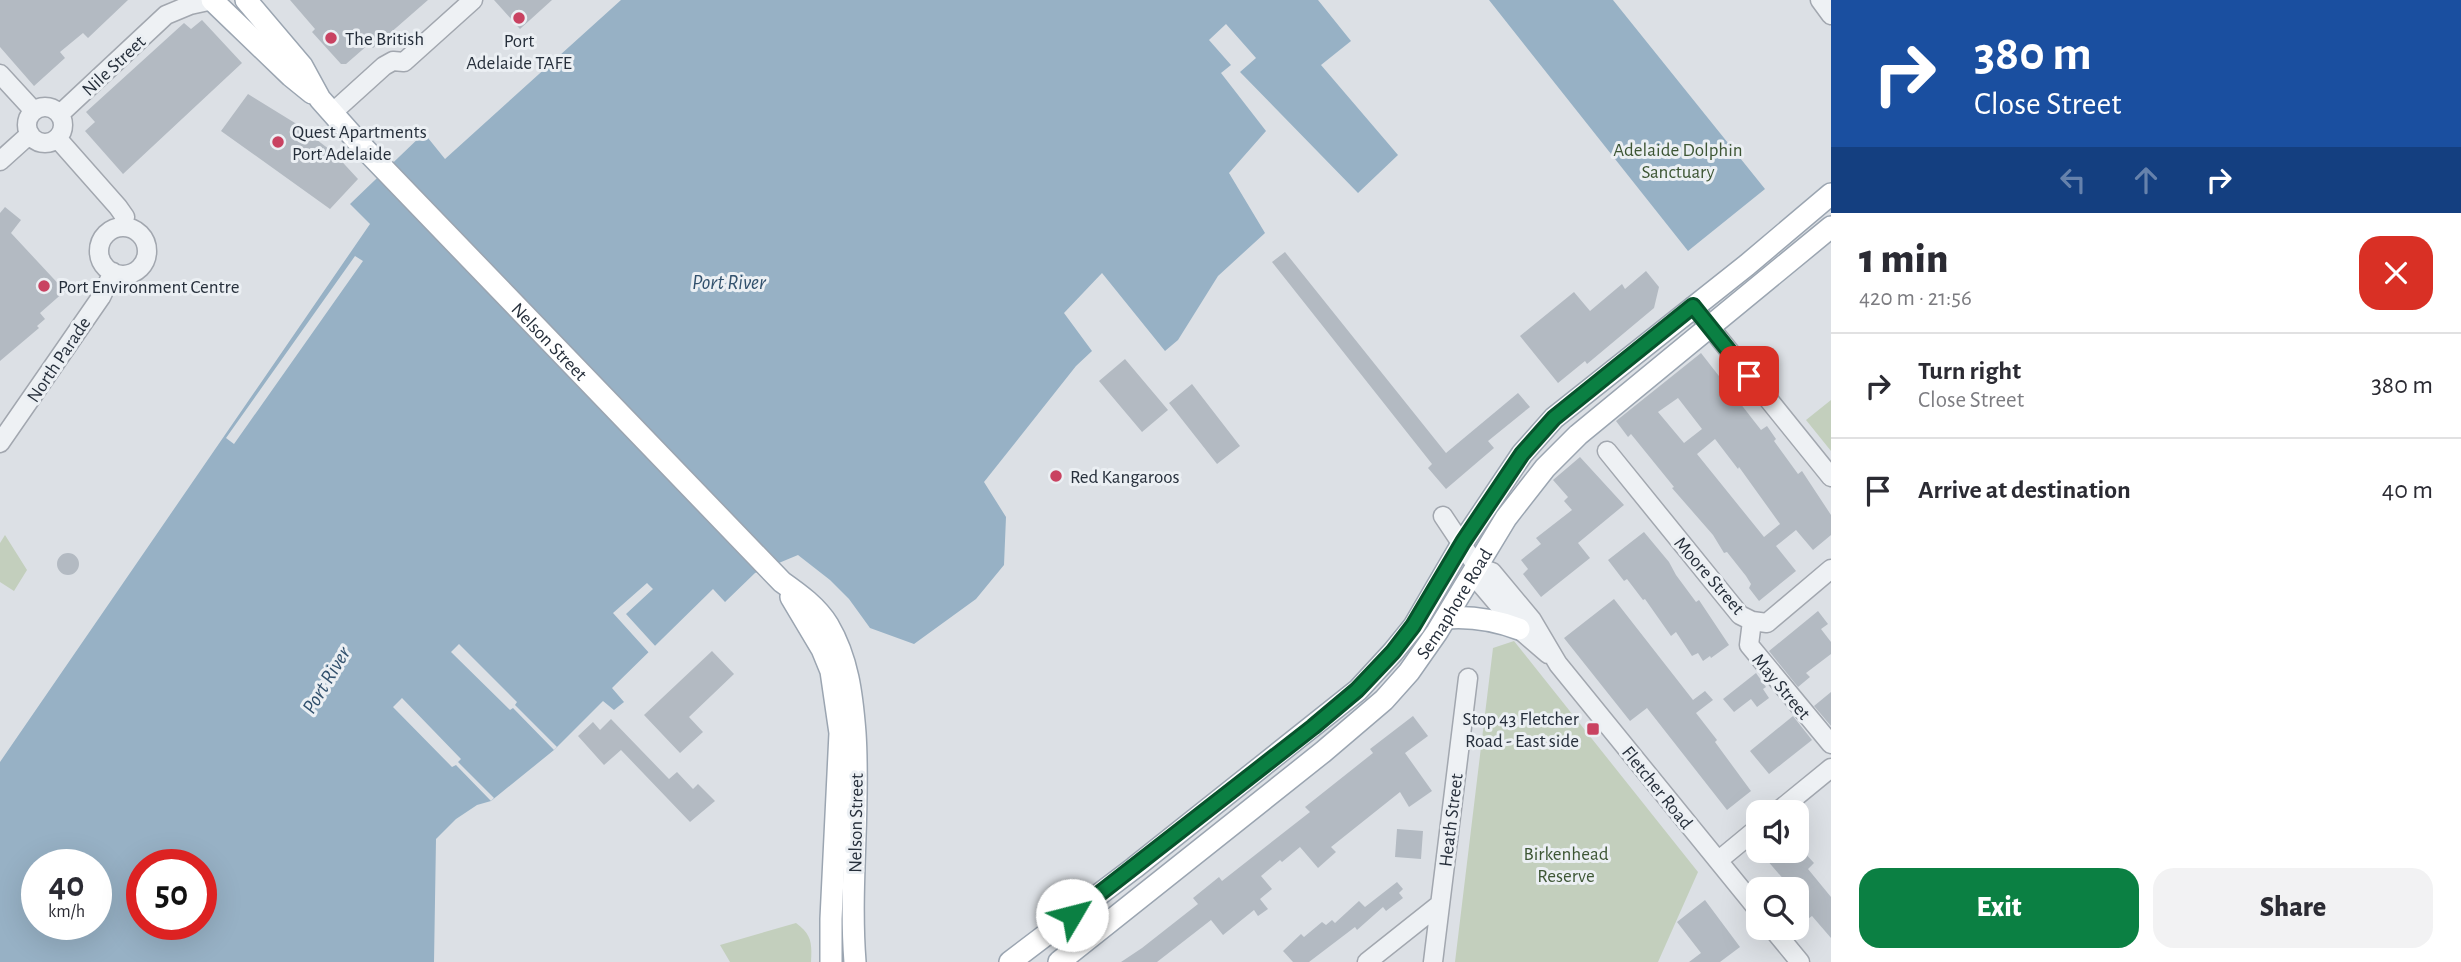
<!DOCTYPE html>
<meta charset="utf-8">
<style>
body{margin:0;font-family:"Alegreya Sans",sans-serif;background:#f2f2f3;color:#2b2b33;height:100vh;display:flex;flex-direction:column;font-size:26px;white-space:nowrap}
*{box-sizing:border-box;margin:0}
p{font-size:23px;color:#7c7c81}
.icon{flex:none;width:38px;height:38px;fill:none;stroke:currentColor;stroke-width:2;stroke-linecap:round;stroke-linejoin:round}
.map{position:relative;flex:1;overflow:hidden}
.side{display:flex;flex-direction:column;background:#fff;width:630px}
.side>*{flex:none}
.top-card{background:#1a4fa0;color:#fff;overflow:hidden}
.controls{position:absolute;left:1746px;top:800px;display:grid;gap:14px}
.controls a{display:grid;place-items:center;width:63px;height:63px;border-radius:14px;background:#fff;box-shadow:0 7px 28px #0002;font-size:35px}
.speed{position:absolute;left:21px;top:849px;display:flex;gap:14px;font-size:35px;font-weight:700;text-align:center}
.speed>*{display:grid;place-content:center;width:91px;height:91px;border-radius:50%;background:#fff;box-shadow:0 7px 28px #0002;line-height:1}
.speed small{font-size:18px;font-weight:400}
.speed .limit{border:10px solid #d22;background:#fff;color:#111}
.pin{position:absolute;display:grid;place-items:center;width:60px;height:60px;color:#fff;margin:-30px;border-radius:14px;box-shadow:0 4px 10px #0006}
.me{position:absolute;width:77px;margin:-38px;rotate:53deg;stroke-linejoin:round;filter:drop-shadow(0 0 5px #0008)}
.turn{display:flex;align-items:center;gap:24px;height:147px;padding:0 28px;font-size:32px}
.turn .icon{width:91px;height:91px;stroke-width:2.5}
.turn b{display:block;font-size:49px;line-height:60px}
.lanes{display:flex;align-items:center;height:66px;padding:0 28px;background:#0003;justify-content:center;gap:35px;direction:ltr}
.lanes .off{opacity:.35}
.round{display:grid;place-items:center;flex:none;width:74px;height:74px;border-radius:21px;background:#f2f2f3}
.headline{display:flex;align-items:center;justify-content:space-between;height:119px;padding:0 28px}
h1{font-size:42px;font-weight:800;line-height:52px}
.button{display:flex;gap:14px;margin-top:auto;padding:14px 28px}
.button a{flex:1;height:80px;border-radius:21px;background:#0b8043;color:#fff;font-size:28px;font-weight:800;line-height:80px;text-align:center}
.button a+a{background:#f2f2f3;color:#2b2b33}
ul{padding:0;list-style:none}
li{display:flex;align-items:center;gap:21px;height:105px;padding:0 28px;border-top:2px solid #e1e1e2}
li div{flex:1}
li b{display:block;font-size:26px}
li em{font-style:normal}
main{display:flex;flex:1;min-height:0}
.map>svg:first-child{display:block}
</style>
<main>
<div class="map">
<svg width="1831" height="962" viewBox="0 0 1831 962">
<rect width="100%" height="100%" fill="#dce0e5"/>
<!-- green -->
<path fill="#c3cfbd" d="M 1831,400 L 1831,451 L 1806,420 Z
M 5,535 L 27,570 L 14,591 L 0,582 L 0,543 Z
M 1514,641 L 1698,872 L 1658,962 L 1455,962 L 1493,648 Z
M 796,923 C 812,935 812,943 811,962 L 730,962 L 720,945 Z"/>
<!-- water -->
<path fill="#97b1c5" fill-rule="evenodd" d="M 621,0 L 1318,0 L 1351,41 L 1321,65 L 1398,155 L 1358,193 L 1240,72 L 1256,58 L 1226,24 L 1209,40 L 1231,65 L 1221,73 L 1266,131 L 1229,173 L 1265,233 L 1218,276 L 1178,340 L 1165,351 L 1102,273 L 1064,313 L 1092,351 L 1076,366 L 984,482 L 1006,517 L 1004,565 L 976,599 L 914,644 L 870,628 L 849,599 L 830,580 L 798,555 L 755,573 L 725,602 L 713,589 L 612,688 L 624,702 L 614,710 L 603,701 L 554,750 L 491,801 L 477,805 L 456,819 L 436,839 L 434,962 L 0,962 L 0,762 L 370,224 L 350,204 L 424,133 L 445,159 ZM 37,864 L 96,864 L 96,924 L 37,924 ZM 142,864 L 201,864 L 201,924 L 142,924 Z
M 1489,0 L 1613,0 L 1765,189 L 1688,251 Z"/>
<!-- pier -->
<path fill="#dce0e5" d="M 355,256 L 363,261 L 234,444 L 226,438 Z
M 647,583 L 653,589 L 626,614 L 657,648 L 651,655 L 613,613 Z
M 459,644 L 517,702 L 515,705 L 557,747 L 554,750 L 513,708 L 510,710 L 451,652 Z
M 402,698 L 461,759 L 458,762 L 494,798 L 491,801 L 456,765 L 452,767 L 393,707 Z"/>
<!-- building -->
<path fill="#b3bac2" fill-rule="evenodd" d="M 0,0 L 128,0 L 88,38 L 83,33 L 60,52 L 65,58 L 34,86 L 0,47 Z
M 290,0 L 428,0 L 373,48 L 369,44 L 346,64 L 341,64 L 312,32 L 315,29 Z
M 494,0 L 552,0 L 520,29 Z
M 202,20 L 242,63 L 123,174 L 85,131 L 95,122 L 86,112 L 184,23 L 191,29 Z
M 248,94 L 295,123 L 334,153 L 358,179 L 330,209 L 221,131 Z
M 5,207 L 21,220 L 11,233 L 65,291 L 40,313 L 45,319 L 37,326 L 39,328 L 0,361 L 0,213 Z
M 1285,252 L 1446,453 L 1518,393 L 1530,407 L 1488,441 L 1494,448 L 1446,489 L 1428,468 L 1432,464 L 1272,262 Z
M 1646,271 L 1659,287 L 1654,308 L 1587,364 L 1585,361 L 1558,383 L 1520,336 L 1574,292 L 1590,311 L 1622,284 L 1625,289 Z
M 1701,353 L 1761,430 L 1767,426 L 1776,439 L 1774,441 L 1798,474 L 1802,471 L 1831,515 L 1831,535 L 1813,550 L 1796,530 L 1776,546 L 1796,571 L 1759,601 L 1749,588 L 1751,584 L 1746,576 L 1727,552 L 1724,553 L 1713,535 L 1672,488 L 1674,487 L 1631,434 L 1628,437 L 1616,421 ZM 1678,398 L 1702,429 L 1684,443 L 1658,412 ZM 1715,439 L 1738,469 L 1739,467 L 1780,524 L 1764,537 L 1697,454 Z
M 1125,359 L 1168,410 L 1142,432 L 1099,381 Z
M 1192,384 L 1240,446 L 1217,464 L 1169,403 Z
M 1580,457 L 1624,505 L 1578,543 L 1590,558 L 1541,597 L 1523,574 L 1528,569 L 1521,560 L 1541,544 L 1536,538 L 1572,510 L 1564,501 L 1568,497 L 1553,480 Z
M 1644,532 L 1669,562 L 1676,575 L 1696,602 L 1699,600 L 1729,645 L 1711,658 L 1710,656 L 1703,661 L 1698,653 L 1692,656 L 1676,632 L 1671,636 L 1645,599 L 1643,600 L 1627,579 L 1624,581 L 1608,560 Z
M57 564a11 11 0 1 1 22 0a11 11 0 1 1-22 0Z
M 1614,599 L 1693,700 L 1705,691 L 1713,700 L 1696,713 L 1717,740 L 1715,742 L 1751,791 L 1727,810 L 1647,708 L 1630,721 L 1564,638 Z
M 1818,611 L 1828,624 L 1821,629 L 1831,642 L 1831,654 L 1806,673 L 1810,677 L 1798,687 L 1769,651 Z
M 712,651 L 734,674 L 689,717 L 703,732 L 680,753 L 644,715 Z
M 1756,673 L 1766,687 L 1763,689 L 1769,698 L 1757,707 L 1751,699 L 1734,712 L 1723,699 Z
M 1831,692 L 1831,726 L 1814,706 Z
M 1413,716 L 1428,736 L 1405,753 L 1432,791 L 1409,807 L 1400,792 L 1331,847 L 1336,852 L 1318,868 L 1300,847 L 1282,862 L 1280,860 L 1261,876 L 1272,889 L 1260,899 L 1268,909 L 1258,916 L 1254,910 L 1223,935 L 1211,920 L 1157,962 L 1121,962 L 1142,948 L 1198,904 L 1193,898 L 1219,877 L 1222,881 L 1310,812 L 1305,807 L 1373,753 L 1370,749 Z
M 1793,716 L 1812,740 L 1769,774 L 1750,751 Z
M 611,719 L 669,779 L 677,772 L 693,789 L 698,784 L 715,801 L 690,822 L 621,750 L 604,765 L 578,736 L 593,722 L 600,730 Z
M 1397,829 L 1423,831 L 1421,859 L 1395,857 Z
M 1776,850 L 1802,850 L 1814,863 L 1808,869 L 1831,897 L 1831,938 L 1812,916 L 1805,921 L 1797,911 L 1797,889 L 1792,889 L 1766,859 Z
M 1397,882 L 1403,889 L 1399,893 L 1403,898 L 1386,911 L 1383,907 L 1357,930 L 1355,927 L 1309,962 L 1293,962 L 1283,951 L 1301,934 L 1304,937 L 1322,922 L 1326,925 L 1332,920 L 1335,923 L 1359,901 L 1365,907 Z
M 1705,900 L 1740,947 L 1720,962 L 1689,962 L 1701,953 L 1677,922 Z"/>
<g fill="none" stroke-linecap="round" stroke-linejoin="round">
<defs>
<path id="minor" d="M 1820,0 L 1831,15
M 0,74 L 34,111
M27 125a18 18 0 1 1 36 0a18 18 0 1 1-36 0Z
M 332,113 L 384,66 L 393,61 L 404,62 L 473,0
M 60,114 L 166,15 L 190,5 L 213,0
M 57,138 L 118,207 L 125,217 L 122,227
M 0,161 L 30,134
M99 251a24 24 0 1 1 48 0a24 24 0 1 1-48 0Z
M 1693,306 L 1831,477
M 0,443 L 101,297 L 113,272
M 1607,451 L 1740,615 L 1752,621 L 1767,623 L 1831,569
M 1443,516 L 1477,567 L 1479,582 L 1519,629 L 1548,654
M 1477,567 L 1492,572 L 1532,620 L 1558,664 L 1759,911
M 1752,621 L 1749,645 L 1831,744
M 1777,812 L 1831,768
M 1719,860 L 1759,827
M 1772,928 L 1800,962
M 1367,962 L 1440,904
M 1433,962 L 1468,678"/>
<g id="major">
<path d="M 212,0 L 291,76 L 312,93"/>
<path id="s1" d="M 246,0 L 302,66 L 320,99 L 359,143 L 782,582 C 799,594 817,607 828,625 C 848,659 852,695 855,733 C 860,810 849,886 855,962"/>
<path d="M 791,597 L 822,649 L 831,671 L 840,733 L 831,919 L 831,962"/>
<path d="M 1446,618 C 1471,616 1495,620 1519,629"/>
<path d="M 1010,962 L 1134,868 L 1358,690 L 1393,652 L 1414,626 L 1463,542 L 1522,454 L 1554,418 L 1747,265 L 1831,194"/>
<path id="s2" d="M 1059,962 L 1323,752 L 1384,700 L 1409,672 L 1437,632 L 1506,518 L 1545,468 L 1578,435 L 1831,227"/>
</g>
</defs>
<!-- minor casing -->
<use href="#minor" stroke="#a2a7af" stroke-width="21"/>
<!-- major casing -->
<use href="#major" stroke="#9ba5b1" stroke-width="24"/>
<!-- minor -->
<use href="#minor" stroke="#eef1f4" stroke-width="18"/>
<!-- major -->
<use href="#major" stroke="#fff" stroke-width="21"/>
</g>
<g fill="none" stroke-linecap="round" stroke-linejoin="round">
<defs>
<path id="route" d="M 1072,915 L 1313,727 L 1357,690 L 1393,652 L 1413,626 L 1463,542 L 1522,454 L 1554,418 L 1693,306 L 1749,376"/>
</defs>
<!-- route casing -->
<use href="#route" stroke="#07532c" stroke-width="18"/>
<!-- route -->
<use href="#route" stroke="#0b8043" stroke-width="12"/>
</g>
<!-- markers -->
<g fill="#c94261" stroke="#ebeff3" stroke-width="2.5">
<circle cx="519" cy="18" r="7"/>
<circle cx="331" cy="38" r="7"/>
<circle cx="278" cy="142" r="7"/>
<circle cx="44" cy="286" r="7"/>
<circle cx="1056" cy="476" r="7"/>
<rect x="1586" y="722" width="14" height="14" rx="3.5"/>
</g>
<g text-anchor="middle" stroke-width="6" stroke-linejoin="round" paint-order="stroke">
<!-- poi labels -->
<g font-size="19" fill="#262f3b" stroke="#ebeff3" text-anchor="start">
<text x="345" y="45">The British</text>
<text x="519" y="47" text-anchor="middle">Port<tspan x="519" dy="22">Adelaide TAFE</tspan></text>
<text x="292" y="138">Quest Apartments<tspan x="292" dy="22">Port Adelaide</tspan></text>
<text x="58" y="293">Port Environment Centre</text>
<text x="1070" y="483">Red Kangaroos</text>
<text x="1579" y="725" text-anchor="end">Stop 43 Fletcher<tspan x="1579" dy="22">Road - East side</tspan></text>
</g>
<!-- street labels -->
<g font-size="19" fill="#262f3b" stroke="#ebeff3">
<text transform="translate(113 65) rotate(-43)" y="7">Nile Street</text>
<text dy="7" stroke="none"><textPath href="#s1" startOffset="458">Nelson Street</textPath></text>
<text transform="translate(58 359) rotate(-56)" y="7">North Parade</text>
<text transform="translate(1710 575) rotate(49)" y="7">Moore Street</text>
<text dy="7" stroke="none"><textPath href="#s2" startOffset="537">Semaphore Road</textPath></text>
<text transform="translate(1782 686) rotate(50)" y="7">May Street</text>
<text transform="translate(1658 787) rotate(51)" y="7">Fletcher Road</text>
<text transform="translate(1450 820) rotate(-83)" y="7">Heath Street</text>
<text transform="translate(855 823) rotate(-89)" y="7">Nelson Street</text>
</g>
<!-- park labels -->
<g font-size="19" fill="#3d5634" stroke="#ebeff3">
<text x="1678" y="156">Adelaide Dolphin<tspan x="1678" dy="22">Sanctuary</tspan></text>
<text x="1566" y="860">Birkenhead<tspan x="1566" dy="22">Reserve</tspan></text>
</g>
<!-- water labels -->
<g font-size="21" font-style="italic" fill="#32516d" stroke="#ebeff3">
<text x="729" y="289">Port River</text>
<text transform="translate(326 680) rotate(-59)" y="7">Port River</text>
</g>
</g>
</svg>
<div class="controls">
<a><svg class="icon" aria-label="sound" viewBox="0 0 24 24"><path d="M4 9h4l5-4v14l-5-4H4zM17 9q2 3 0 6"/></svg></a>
<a><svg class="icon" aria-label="search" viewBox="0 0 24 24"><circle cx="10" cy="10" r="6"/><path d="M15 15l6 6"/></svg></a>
</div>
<div class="speed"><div>40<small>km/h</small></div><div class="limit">50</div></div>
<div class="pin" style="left:1749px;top:376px;background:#d93025"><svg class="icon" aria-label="arrive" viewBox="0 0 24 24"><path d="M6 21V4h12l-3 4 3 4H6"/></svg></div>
<svg class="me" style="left:1072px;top:915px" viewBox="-20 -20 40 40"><circle r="19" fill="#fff"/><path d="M0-13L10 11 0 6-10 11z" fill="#0b8043"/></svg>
</div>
<section class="side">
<div class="top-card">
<div class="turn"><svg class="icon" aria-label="right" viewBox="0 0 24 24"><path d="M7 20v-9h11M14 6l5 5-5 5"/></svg><div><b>380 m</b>Close Street</div></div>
<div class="lanes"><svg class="icon off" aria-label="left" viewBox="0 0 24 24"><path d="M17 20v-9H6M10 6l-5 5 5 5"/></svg><svg class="icon off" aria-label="ahead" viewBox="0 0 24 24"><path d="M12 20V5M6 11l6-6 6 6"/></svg><svg class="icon" aria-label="right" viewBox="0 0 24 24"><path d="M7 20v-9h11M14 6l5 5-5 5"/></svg></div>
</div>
<div class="headline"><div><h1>1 min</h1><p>420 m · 21:56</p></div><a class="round" style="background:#d93025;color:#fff"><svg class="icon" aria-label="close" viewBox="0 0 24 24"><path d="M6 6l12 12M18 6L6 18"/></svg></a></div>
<ul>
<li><svg class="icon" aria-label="right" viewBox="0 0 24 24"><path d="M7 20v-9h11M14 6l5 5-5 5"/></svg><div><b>Turn right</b><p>Close Street</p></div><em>380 m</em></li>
<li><svg class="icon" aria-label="arrive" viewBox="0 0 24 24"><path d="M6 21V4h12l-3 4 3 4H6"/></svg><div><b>Arrive at destination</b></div><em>40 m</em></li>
</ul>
<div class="button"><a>Exit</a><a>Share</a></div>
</section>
</main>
